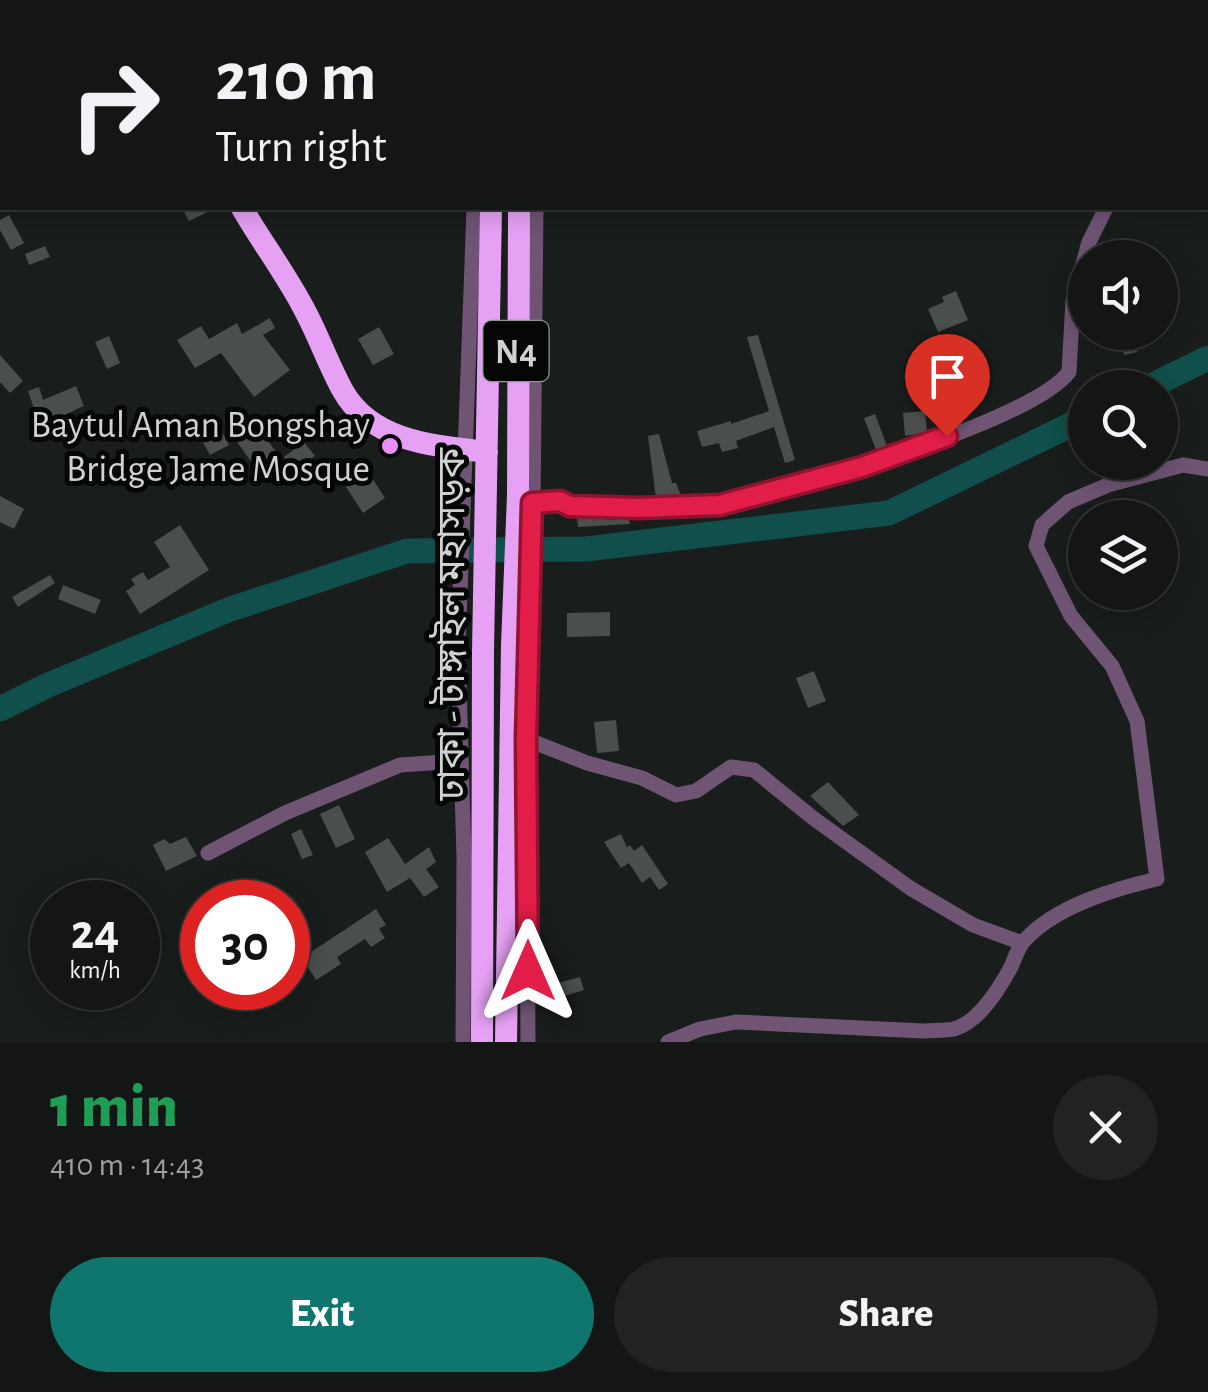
<!DOCTYPE html>
<meta charset="utf-8">
<style>
body{margin:0;font-family:"Alegreya Sans","Noto Sans Bengali",sans-serif;background:#202322;color:#f1f3f6;height:100vh;display:flex;flex-direction:column;font-size:38px;white-space:nowrap}
*{box-sizing:border-box;margin:0}
p{font-size:32px;color:#9d9fa0}
.icon{flex:none;width:55px;height:55px;fill:none;stroke:currentColor;stroke-width:2;stroke-linecap:round;stroke-linejoin:round}
.map{position:relative;height:1042px;overflow:hidden}
.details{display:flex;flex-direction:column;background:#131615;flex:1}
.details>*{flex:none}
.hud{position:absolute;left:0px;top:0px;width:1210px;height:210px;box-shadow:0 5px 25px #0003,0 0 0 2px #323534;background:#131615;color:#f1f3f6;overflow:hidden}
.fabs{position:absolute;left:1068px;top:240px;display:grid;gap:20px}
.fabs a{display:grid;place-items:center;width:110px;height:110px;border-radius:50%;background:#131615;box-shadow:0 5px 25px #0003,0 0 0 2px #323534;font-size:50px}
.speed{position:absolute;left:30px;top:880px;display:flex;gap:20px;font-size:50px;font-weight:700;text-align:center}
.speed>*{display:grid;place-content:center;width:130px;height:130px;border-radius:50%;background:#131615;box-shadow:0 5px 25px #0003,0 0 0 2px #323534;line-height:1}
.speed small{font-size:25px;font-weight:400}
.speed .limit{border:15px solid #d22;background:#fff;color:#111}
.pin{position:absolute;display:grid;place-items:center;width:85px;height:85px;color:#fff;margin:-102px -42px;border-radius:50% 50% 50% 0;rotate:-45deg;box-shadow:0 0 10px #0007}
.pin .icon{rotate:45deg}
.me{position:absolute;width:110px;margin:-55px;rotate:0deg;stroke-linejoin:round;filter:drop-shadow(0 0 8px #0008)}
.turn{display:flex;align-items:center;gap:35px;height:210px;padding:0 50px;font-size:45px}
.turn .icon{width:130px;height:130px;stroke-width:2.5}
.turn b{display:block;font-size:70px;line-height:85px}
.round{display:grid;place-items:center;flex:none;width:105px;height:105px;border-radius:52px;background:#202322}
.head{display:flex;align-items:center;justify-content:space-between;height:170px;padding:0 50px}
h1{font-size:60px;font-weight:800;line-height:75px;color:#1e9e55}
.button{display:flex;gap:20px;margin-top:auto;padding:20px 50px}
.button a{flex:1;height:115px;border-radius:60px;background:#0f766e;color:#fff;font-size:40px;font-weight:800;line-height:115px;text-align:center}
.button a+a{background:#202322;color:#f1f3f6}
.map>svg:first-child{display:block}
</style>
<div class="map">
<svg width="1208" height="1042" viewBox="0 0 1208 1042">
<rect width="100%" height="100%" fill="#191d1c"/>
<g fill="none" stroke-linecap="round" stroke-linejoin="round">
<!-- river -->
<path stroke="#104f4b" stroke-width="25" d="M 1147,388 L 1208,358
M 0,709 L 46,686 L 228,610 L 407,551 L 586,549 L 889,513 L 1085,418"/>
</g>
<!-- building -->
<path fill="#4a4f4e" d="M 182,208 L 216,208 L 189,221 Z
M 9,215 L 24,243 L 11,250 L 0,230 L 0,220 Z
M 45,246 L 50,257 L 29,265 L 25,254 Z
M 956,291 L 968,320 L 938,332 L 928,309 L 944,302 L 942,297 Z
M 270,318 L 275,328 L 263,335 L 290,370 L 254,397 L 221,353 L 195,368 L 177,340 L 201,326 L 209,339 L 237,323 L 242,334 Z
M 379,327 L 394,354 L 373,365 L 358,339 Z
M 1118,332 L 1132,332 L 1137,352 L 1124,355 Z
M 758,335 L 795,460 L 785,463 L 774,427 L 736,441 L 738,448 L 722,452 L 719,443 L 702,447 L 697,431 L 731,421 L 731,424 L 769,411 L 747,337 Z
M 109,336 L 120,363 L 107,369 L 95,342 Z
M 0,355 L 23,381 L 10,393 L 0,382 Z
M 76,386 L 84,406 L 51,421 L 55,431 L 43,435 L 28,391 L 39,387 L 43,400 Z
M 925,411 L 927,432 L 905,436 L 903,413 Z
M 875,414 L 887,446 L 876,450 L 864,418 Z
M 215,419 L 229,445 L 210,455 L 196,430 Z
M 256,424 L 276,452 L 255,467 L 235,439 Z
M 659,434 L 672,483 L 676,483 L 682,498 L 656,498 L 648,436 Z
M 304,442 L 315,456 L 295,472 L 284,457 Z
M 368,472 L 385,498 L 363,513 L 346,487 Z
M 0,496 L 24,509 L 14,529 L 0,522 Z
M 577,518 L 629,520 L 630,524 L 578,527 Z
M 180,525 L 209,570 L 140,614 L 126,591 L 135,585 L 131,579 L 143,572 L 148,580 L 170,567 L 154,542 Z
M 50,575 L 55,583 L 18,607 L 12,597 Z
M 63,585 L 101,600 L 95,614 L 58,599 Z
M 610,612 L 610,636 L 567,637 L 567,613 Z
M 814,671 L 826,701 L 808,708 L 796,678 Z
M 616,720 L 619,751 L 597,753 L 594,722 Z
M 828,782 L 859,815 L 843,826 L 810,796 Z
M 339,805 L 355,839 L 336,848 L 320,814 Z
M 301,829 L 313,855 L 302,859 L 291,834 Z
M 621,834 L 627,847 L 630,845 L 634,851 L 642,845 L 668,884 L 659,890 L 650,877 L 642,883 L 629,863 L 621,868 L 604,842 Z
M 186,837 L 197,856 L 166,871 L 153,845 L 164,839 L 170,844 Z
M 388,838 L 405,864 L 429,847 L 436,862 L 426,869 L 439,887 L 424,897 L 410,878 L 387,892 L 365,852 Z
M 376,909 L 386,925 L 379,929 L 385,938 L 371,947 L 365,939 L 337,957 L 341,964 L 316,980 L 302,958 Z
M 580,977 L 584,990 L 558,998 L 554,984 Z"/>
<g fill="none" stroke-linecap="round" stroke-linejoin="round">
<!-- minor -->
<path stroke="#6f5474" stroke-width="15" d="M 479,2 L 479,0
M 538,2 L 538,0
M 532,503 L 560,501 L 570,506 C 617,508 676,514 722,504 C 791,490 1031,422 1069,372 L 1073,300 L 1089,242 L 1106,208
M 526,739 L 587,763 L 642,778 L 676,795 L 696,791 L 731,767 L 754,770 L 813,818 L 910,888 L 973,925 L 1022,943
M 208,853 L 285,813 L 400,765 L 459,761
M 463,1042 L 464,858 L 458,647 L 474,208 L 491,217
M 528,1042 L 526,739 L 532,608 L 536,208
M 668,1042 L 700,1029 L 736,1022 L 923,1031 C 933,1030 945,1031 954,1029 C 979,1022 999,989 1011,967 C 1015,958 1018,947 1025,940 C 1056,906 1114,889 1157,879 L 1137,721 L 1112,666 L 1071,616 L 1036,546 L 1042,525 L 1068,502 L 1108,485 L 1183,465 L 1208,469"/>
<!-- highway -->
<path stroke="#e6a1f4" stroke-width="22" d="M 113,0 L 115,2
M 495,2 L 495,0
M 519,2 L 519,0
M 242,208 C 261,241 285,273 303,307 C 318,334 328,364 343,391 C 372,442 435,446 487,452
M 482,1042 L 483,651 L 491,208
M 506,1042 L 512,645 L 518,495 L 519,208"/>
</g>
<g fill="none" stroke-linecap="round" stroke-linejoin="round">
<defs>
<path id="route" d="M 528,971 L 526,739 L 532,503 L 560,501 L 570,506 L 639,508 L 720,505 L 862,467 L 947,436"/>
</defs>
<!-- route casing -->
<use href="#route" stroke="#92132f" stroke-width="25"/>
<!-- route -->
<use href="#route" stroke="#e11d48" stroke-width="18"/>
</g>
<!-- markers -->
<circle fill="#ea8dfd" stroke="#050707" stroke-width="4" cx="390" cy="446" r="10"/>
<g text-anchor="middle" stroke-width="10" stroke-linejoin="round" paint-order="stroke">
<!-- shield labels -->
<rect fill="#050707" stroke="#929594" stroke-width="2.5" x="483.5" y="321" width="65" height="60" rx="8"/>
<g font-size="35" font-weight="bold" fill="#cfd2d1">
<text x="516" y="363">N4</text>
</g>
<!-- poi labels -->
<g font-size="38" fill="#cfd2d1" stroke="#050707" text-anchor="end">
<text x="370" y="437">Baytul Aman Bongshay<tspan x="370" dy="44">Bridge Jame Mosque</tspan></text>
</g>
<!-- street labels -->
<g font-size="38" fill="#cfd2d1" stroke="#050707">
<text transform="translate(451 624) rotate(-90)" y="13">ঢাকা - টাঙ্গাইল মহাসড়ক</text>
</g>
</g>
</svg>
<div class="fabs">
<a><svg class="icon" aria-label="sound" viewBox="0 0 24 24"><path d="M4 9h4l5-4v14l-5-4H4zM17 9q2 3 0 6"/></svg></a>
<a><svg class="icon" aria-label="search" viewBox="0 0 24 24"><circle cx="10" cy="10" r="6"/><path d="M15 15l6 6"/></svg></a>
<a><svg class="icon" aria-label="layers" viewBox="0 0 24 24"><path d="M12 4l9 5-9 5-9-5zM3 14l9 5 9-5"/></svg></a>
</div>
<div class="speed"><div>24<small>km/h</small></div><div class="limit">30</div></div>
<div class="pin" style="left:947px;top:436px;background:#d93025"><svg class="icon" aria-label="arrive" viewBox="0 0 24 24"><path d="M6 21V4h12l-3 4 3 4H6"/></svg></div>
<svg class="me" style="left:528px;top:971px" viewBox="-20 -20 40 40"><path d="M0-17L14 15 0 8-14 15z" fill="#e11d48" stroke="#fff" stroke-width="4"/></svg>
<div class="hud">
<div class="turn"><svg class="icon" aria-label="right" viewBox="0 0 24 24"><path d="M7 20v-9h11M14 6l5 5-5 5"/></svg><div><b>210 m</b>Turn right</div></div>
</div>
</div>
<section class="details">
<div class="head"><div><h1>1 min</h1><p>410 m · 14:43</p></div><a class="round"><svg class="icon" aria-label="close" viewBox="0 0 24 24"><path d="M6 6l12 12M18 6L6 18"/></svg></a></div>
<div class="button"><a>Exit</a><a>Share</a></div>
</section>
